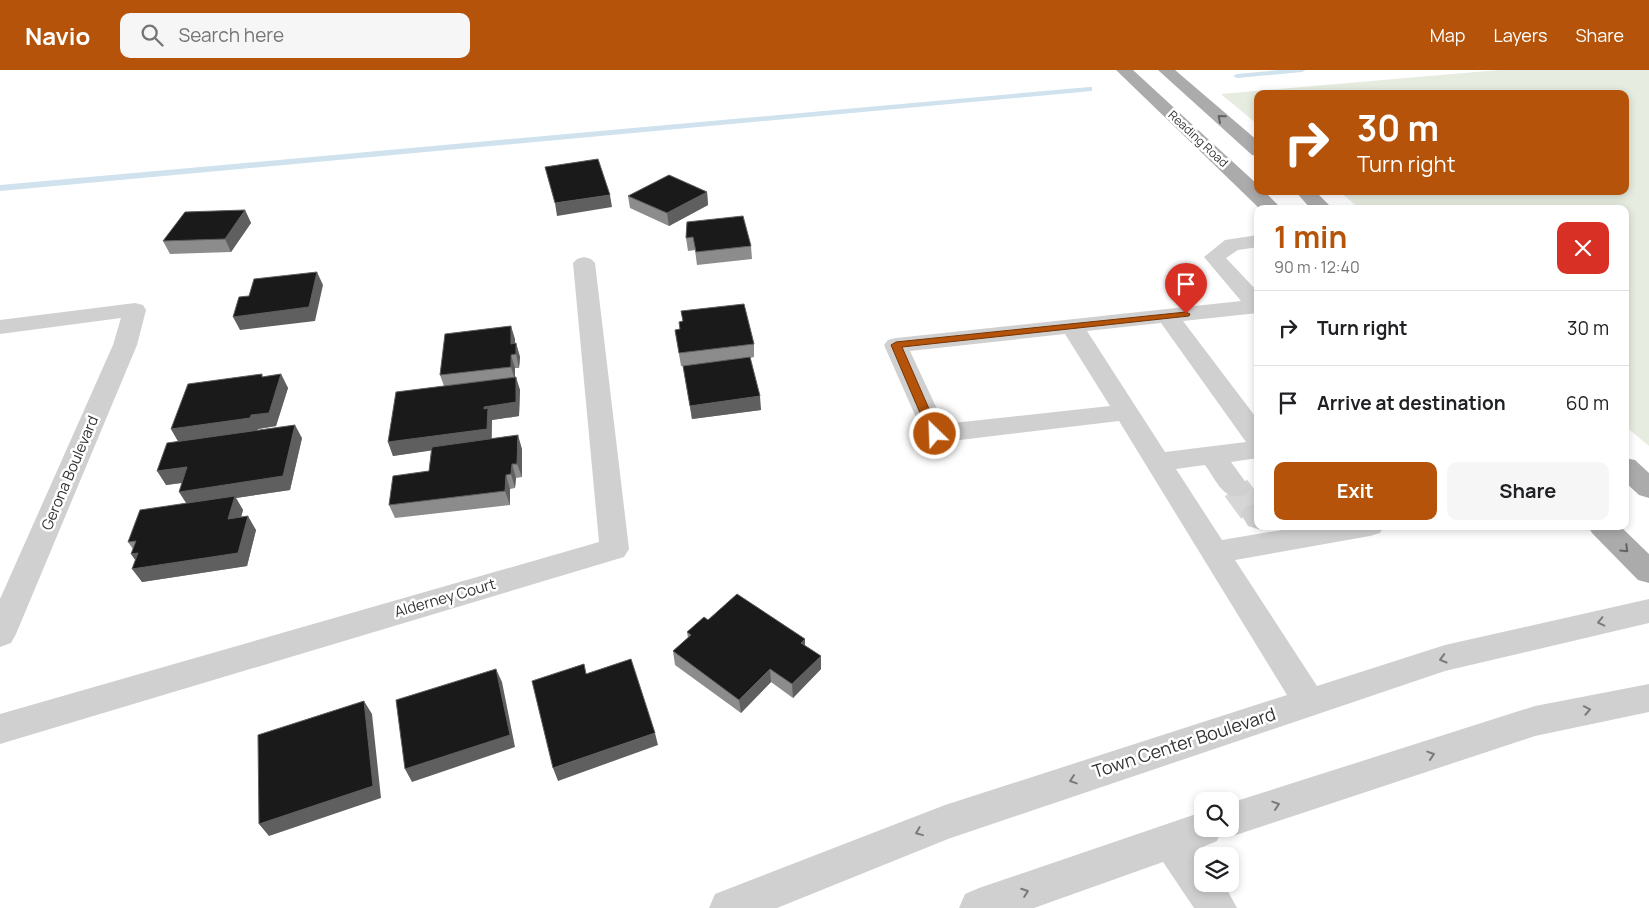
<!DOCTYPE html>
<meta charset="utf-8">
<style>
body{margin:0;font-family:Manrope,sans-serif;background:#f6f6f6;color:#202124;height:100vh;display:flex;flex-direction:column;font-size:19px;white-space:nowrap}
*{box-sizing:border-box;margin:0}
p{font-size:16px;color:#757577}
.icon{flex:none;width:28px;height:28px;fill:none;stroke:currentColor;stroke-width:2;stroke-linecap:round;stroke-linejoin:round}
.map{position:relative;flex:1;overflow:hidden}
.drawer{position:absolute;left:1254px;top:135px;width:375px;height:325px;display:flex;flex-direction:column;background:#fff;border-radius:10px;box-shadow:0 2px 8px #0003}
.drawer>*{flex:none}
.hud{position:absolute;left:1254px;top:20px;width:375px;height:105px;border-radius:10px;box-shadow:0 2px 8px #0003;background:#b45309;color:#fff;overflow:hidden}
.controls{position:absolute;left:1194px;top:722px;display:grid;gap:10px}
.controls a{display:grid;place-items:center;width:45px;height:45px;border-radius:10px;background:#fff;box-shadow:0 2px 8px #0003;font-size:25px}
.pin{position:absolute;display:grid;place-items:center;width:42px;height:42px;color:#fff;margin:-51px -21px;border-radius:50% 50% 50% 0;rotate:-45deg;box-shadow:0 0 5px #0007}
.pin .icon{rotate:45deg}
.me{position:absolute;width:55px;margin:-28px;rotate:336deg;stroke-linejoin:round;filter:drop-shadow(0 0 4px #0008)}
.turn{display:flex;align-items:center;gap:18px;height:105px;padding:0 20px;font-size:22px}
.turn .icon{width:65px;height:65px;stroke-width:2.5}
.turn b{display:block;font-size:35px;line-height:42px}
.round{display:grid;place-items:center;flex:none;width:52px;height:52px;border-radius:10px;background:#f6f6f6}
.head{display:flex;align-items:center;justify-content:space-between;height:85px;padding:0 20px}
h1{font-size:30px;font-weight:700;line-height:38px;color:#b45309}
.primary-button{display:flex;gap:10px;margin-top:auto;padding:10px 20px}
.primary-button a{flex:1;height:58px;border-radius:10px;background:#b45309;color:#fff;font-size:20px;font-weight:700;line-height:58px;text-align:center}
.primary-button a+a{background:#f6f6f6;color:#202124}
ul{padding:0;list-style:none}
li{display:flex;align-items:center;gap:15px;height:75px;padding:0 20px;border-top:1px solid #e0e0e0}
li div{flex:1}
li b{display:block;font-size:19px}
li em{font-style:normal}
header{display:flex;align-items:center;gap:30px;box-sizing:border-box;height:70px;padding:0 25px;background:#b45309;color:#fff}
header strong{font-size:24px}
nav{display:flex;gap:28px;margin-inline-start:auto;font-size:18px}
.search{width:350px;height:45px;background:#f6f6f6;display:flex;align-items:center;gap:12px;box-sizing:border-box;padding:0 18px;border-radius:10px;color:#757577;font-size:19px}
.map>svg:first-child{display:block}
</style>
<header>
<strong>Navio</strong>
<div class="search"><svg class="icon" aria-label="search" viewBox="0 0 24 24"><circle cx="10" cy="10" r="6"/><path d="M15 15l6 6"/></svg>Search here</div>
<nav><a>Map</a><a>Layers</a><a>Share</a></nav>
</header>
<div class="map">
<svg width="1649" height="838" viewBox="0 0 1649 838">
<rect width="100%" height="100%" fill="#fff"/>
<!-- green -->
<path fill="#e6ecdf" d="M 1499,0 L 1649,0 L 1649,376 L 1625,356 L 1625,139 L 1360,139 L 1339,121 L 1625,121 L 1625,24 L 1258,24 L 1257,54 L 1221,24 Z"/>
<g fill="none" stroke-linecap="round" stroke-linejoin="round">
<!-- stream -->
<path fill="#cfe2ee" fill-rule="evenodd" d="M 1279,0 L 1306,0 L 1302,2 L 1237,8 L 1233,6 L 1237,4 Z
M 1089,17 L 1092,17 L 1092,21 L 0,121 L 0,115 Z"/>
<!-- minor-tunnel -->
<path stroke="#d6d6d6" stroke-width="28" stroke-dasharray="28 14" stroke-linecap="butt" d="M 1236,418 L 1255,444"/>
<!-- minor -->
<path fill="#d0d0d0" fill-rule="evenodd" d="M 1258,165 L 1258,177 L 1238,180 L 1226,188 L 1258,222 L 1258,243 L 1183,251 L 1258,350 L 1258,388 L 1231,392 L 1250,418 L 1246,425 C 1223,432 1217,411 1205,395 L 1176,399 L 1222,470 L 1305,456 L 1384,456 L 1380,463 L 1370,466 L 1235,490 L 1317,616 L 1445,575 L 1649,529 L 1649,553 L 1445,601 L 948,769 L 777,838 L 709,838 L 715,824 L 945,735 L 1287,625 L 1119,351 L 935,373 L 926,370 L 884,275 L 888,270 L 896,268 L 1241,231 L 1204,187 L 1225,170 ZM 1161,253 L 1246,372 L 1165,382 L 1087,261 ZM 1065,264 L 1110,336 L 944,354 L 910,281 Z
M 584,187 L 591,189 L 595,193 L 629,479 L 624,487 L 0,674 L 0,644 L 599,472 L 573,193 L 577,189 Z
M 135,233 L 143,235 L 146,240 L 137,275 L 16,564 L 11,573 L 0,577 L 0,529 L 113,275 L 121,248 L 0,264 L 0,250 Z
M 1255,434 L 1258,435 L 1258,456 L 1268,456 L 1258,459 L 1248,456 L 1241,444 L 1245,437 Z
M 1649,614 L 1649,642 L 1535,666 L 1230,767 L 1220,764 L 1217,771 L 1198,779 L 1204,786 L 1202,814 L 1224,814 L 1237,838 L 1194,838 L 1163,792 L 1034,838 L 959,838 L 965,824 L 979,818 L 1202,742 L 1202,759 L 1230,759 L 1230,733 L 1535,636 Z"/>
<!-- major -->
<path fill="#ababab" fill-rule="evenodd" d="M 1116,0 L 1133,0 L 1258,115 L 1258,121 L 1264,121 L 1282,139 L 1260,139 Z
M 1158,0 L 1175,0 L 1258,71 L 1258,86 L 1252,85 Z
M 1295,121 L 1315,121 L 1333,139 L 1311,139 Z
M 1625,388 L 1635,390 L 1649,403 L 1649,428 L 1639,425 L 1625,412 Z
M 1588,456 L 1620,456 L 1649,484 L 1649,513 L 1638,510 L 1592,463 Z"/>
</g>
<!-- wall -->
<path fill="#8c8c8c" d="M 707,122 L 708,135 L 669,156 L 630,138 L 628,126 Z
M 245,140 L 251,153 L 231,182 L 170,184 L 163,171 Z
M 687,152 L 751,176 L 752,189 L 697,195 L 695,180 L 688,181 L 686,168 Z
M 681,241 L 754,274 L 754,287 L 750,288 L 761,340 L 692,349 L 683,296 L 681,296 L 675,260 L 680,260 L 683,252 Z
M 515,269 L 515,273 L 516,273 L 520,287 L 519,298 L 515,298 L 515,307 L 520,320 L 519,346 L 492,350 L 492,369 L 522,379 L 522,407 L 516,408 L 515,418 L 510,419 L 510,435 L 395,448 L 389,435 L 429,401 L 431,380 L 393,386 L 388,372 L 444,316 L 440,305 Z
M 281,304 L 288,318 L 276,356 L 258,359 L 258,360 L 302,368 L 290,420 L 236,428 L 243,440 L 241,447 L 256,460 L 247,496 L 142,512 L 135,490 L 133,479 L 128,472 L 186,433 L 182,413 L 166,415 L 178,371 L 171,359 L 264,307 Z
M 708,550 L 805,576 L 821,599 L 793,628 L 771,612 L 741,643 L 675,595 L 673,581 L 688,568 L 687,562 Z"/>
<!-- shaded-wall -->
<path fill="#5f5f5f" d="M 707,122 L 708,135 L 669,156 L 667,143 Z
M 610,125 L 612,137 L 557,146 L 555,133 Z
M 245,140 L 251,153 L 231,182 L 225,169 Z
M 317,202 L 323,215 L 315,251 L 240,260 L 233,247 Z
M 511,256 L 515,269 L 515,284 L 511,274 Z
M 516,273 L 520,287 L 519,298 L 516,284 Z
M 511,285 L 515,298 L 515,310 L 511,297 Z
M 281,304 L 288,318 L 276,356 L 258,359 L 257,362 L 179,373 L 171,359 L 251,345 Z
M 516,307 L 520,320 L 519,346 L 492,350 L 492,352 L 491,372 L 393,386 L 388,372 L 484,339 L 484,337 Z
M 760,326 L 761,340 L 692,349 L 690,336 Z
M 295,355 L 302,368 L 290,420 L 236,428 L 243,440 L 237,463 L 188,436 L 179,422 Z
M 518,365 L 522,379 L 522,407 L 517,394 Z
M 512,394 L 516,408 L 515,418 L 511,404 Z
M 187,397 L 196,411 L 166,415 L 157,401 Z
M 506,405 L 510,419 L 510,435 L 505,421 Z
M 248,446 L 256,460 L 247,496 L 142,512 L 132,499 L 140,497 L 131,484 L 138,483 Z
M 805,569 L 805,582 L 801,573 Z
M 821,586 L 821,599 L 793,628 L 792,614 Z
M 496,599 L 502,612 L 515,677 L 412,712 L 405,699 Z
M 770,599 L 771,612 L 741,643 L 739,630 Z
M 364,631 L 372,644 L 381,728 L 269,766 L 259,754 Z
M 655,663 L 658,675 L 558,711 L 553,698 Z"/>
<!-- building -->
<path fill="#1a1a1a" stroke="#5f5f5f" d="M 598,89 L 610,125 L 555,133 L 545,97 Z
M 669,105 L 707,122 L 667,143 L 628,126 Z
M 245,140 L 225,169 L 163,171 L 185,142 Z
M 743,146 L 751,176 L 696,182 L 693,167 L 686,168 L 687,152 Z
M 317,202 L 309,237 L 233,247 L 239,227 L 249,226 L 254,209 Z
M 744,234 L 754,274 L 679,283 L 675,260 L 680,259 L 679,252 L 683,251 L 681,241 Z
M 511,256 L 511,274 L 516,273 L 516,284 L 511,285 L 511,297 L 440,305 L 445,264 Z
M 750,287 L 760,326 L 690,336 L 683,296 Z
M 262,304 L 262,307 L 281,304 L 269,343 L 251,345 L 250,348 L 171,359 L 188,314 Z
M 516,307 L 516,332 L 484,337 L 484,339 L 488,338 L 487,359 L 388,372 L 396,322 Z
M 295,355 L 283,406 L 179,422 L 187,397 L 157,401 L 167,373 Z
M 518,365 L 517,394 L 512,394 L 511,404 L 506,405 L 505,421 L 389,435 L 393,406 L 429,401 L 432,377 Z
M 235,426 L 228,449 L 248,446 L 238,483 L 132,499 L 138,483 L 131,484 L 136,471 L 128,472 L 140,440 Z
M 737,524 L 805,569 L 801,573 L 821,586 L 792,614 L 770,599 L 739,630 L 673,581 L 691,565 L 687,562 L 704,547 L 708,550 Z
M 631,589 L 655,663 L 553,698 L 532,611 L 584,594 L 586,604 Z
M 496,599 L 510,665 L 405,699 L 396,630 Z
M 364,631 L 373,716 L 259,754 L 258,665 Z"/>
<!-- one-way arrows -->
<defs><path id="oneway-chevron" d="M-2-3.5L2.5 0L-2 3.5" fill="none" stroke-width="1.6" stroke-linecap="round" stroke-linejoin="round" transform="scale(1.25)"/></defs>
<g stroke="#636363">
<use href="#oneway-chevron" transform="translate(1221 48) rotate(-139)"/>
<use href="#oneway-chevron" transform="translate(1625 479) rotate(44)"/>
</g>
<g stroke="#7a7a7a">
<use href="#oneway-chevron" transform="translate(1601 552) rotate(167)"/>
<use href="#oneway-chevron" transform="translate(1443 589) rotate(164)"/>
<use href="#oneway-chevron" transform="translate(1587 640) rotate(-11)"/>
<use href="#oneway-chevron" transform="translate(1431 685) rotate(-18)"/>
<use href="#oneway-chevron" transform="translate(1073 710) rotate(162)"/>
<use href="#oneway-chevron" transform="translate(1276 735) rotate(-18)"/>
<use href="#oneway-chevron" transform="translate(919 762) rotate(158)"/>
<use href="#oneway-chevron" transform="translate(1025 822) rotate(-20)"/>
</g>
<!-- route -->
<path fill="#b45309" stroke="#753606" d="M 1186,242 L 1190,244 L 1189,246 L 902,277 L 940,364 L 935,367 L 929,364 L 891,275 L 896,272 Z"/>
<g text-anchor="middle" stroke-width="5" stroke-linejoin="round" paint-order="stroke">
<!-- far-street labels -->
<g font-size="12" fill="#333" stroke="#fff">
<text transform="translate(1198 69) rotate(43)" y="4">Reading Road</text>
</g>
<!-- street labels -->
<g font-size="15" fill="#333" stroke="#fff">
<text transform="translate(70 403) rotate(-67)" y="5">Gerona Boulevard</text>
<text transform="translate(445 528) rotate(-16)" y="5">Alderney Court</text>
</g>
<!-- near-street labels -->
<g font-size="18" fill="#333" stroke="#fff">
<text transform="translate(1184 673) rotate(-18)" y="6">Town Center Boulevard</text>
</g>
</g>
</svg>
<div class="controls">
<a><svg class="icon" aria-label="search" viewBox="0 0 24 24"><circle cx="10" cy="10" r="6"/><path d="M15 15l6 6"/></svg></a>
<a><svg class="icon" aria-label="layers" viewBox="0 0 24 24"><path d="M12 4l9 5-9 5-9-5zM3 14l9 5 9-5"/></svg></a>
</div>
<div class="pin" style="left:1186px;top:244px;background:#d93025"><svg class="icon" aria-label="arrive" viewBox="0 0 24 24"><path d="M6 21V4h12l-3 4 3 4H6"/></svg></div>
<svg class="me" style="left:935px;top:364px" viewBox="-20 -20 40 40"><circle r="17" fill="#b45309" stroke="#fff" stroke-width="3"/><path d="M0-11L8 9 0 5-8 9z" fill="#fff"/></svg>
<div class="hud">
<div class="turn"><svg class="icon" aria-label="right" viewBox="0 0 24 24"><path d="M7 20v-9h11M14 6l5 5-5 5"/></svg><div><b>30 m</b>Turn right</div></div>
</div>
<section class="drawer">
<div class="head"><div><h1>1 min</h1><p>90 m · 12:40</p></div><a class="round" style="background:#d93025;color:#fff"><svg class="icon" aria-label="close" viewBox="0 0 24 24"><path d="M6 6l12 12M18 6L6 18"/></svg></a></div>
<ul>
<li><svg class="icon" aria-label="right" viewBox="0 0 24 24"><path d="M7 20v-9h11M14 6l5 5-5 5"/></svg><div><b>Turn right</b></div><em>30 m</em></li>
<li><svg class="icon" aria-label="arrive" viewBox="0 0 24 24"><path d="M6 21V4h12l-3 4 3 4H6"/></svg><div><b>Arrive at destination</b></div><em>60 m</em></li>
</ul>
<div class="primary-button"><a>Exit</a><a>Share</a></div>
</section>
</div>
